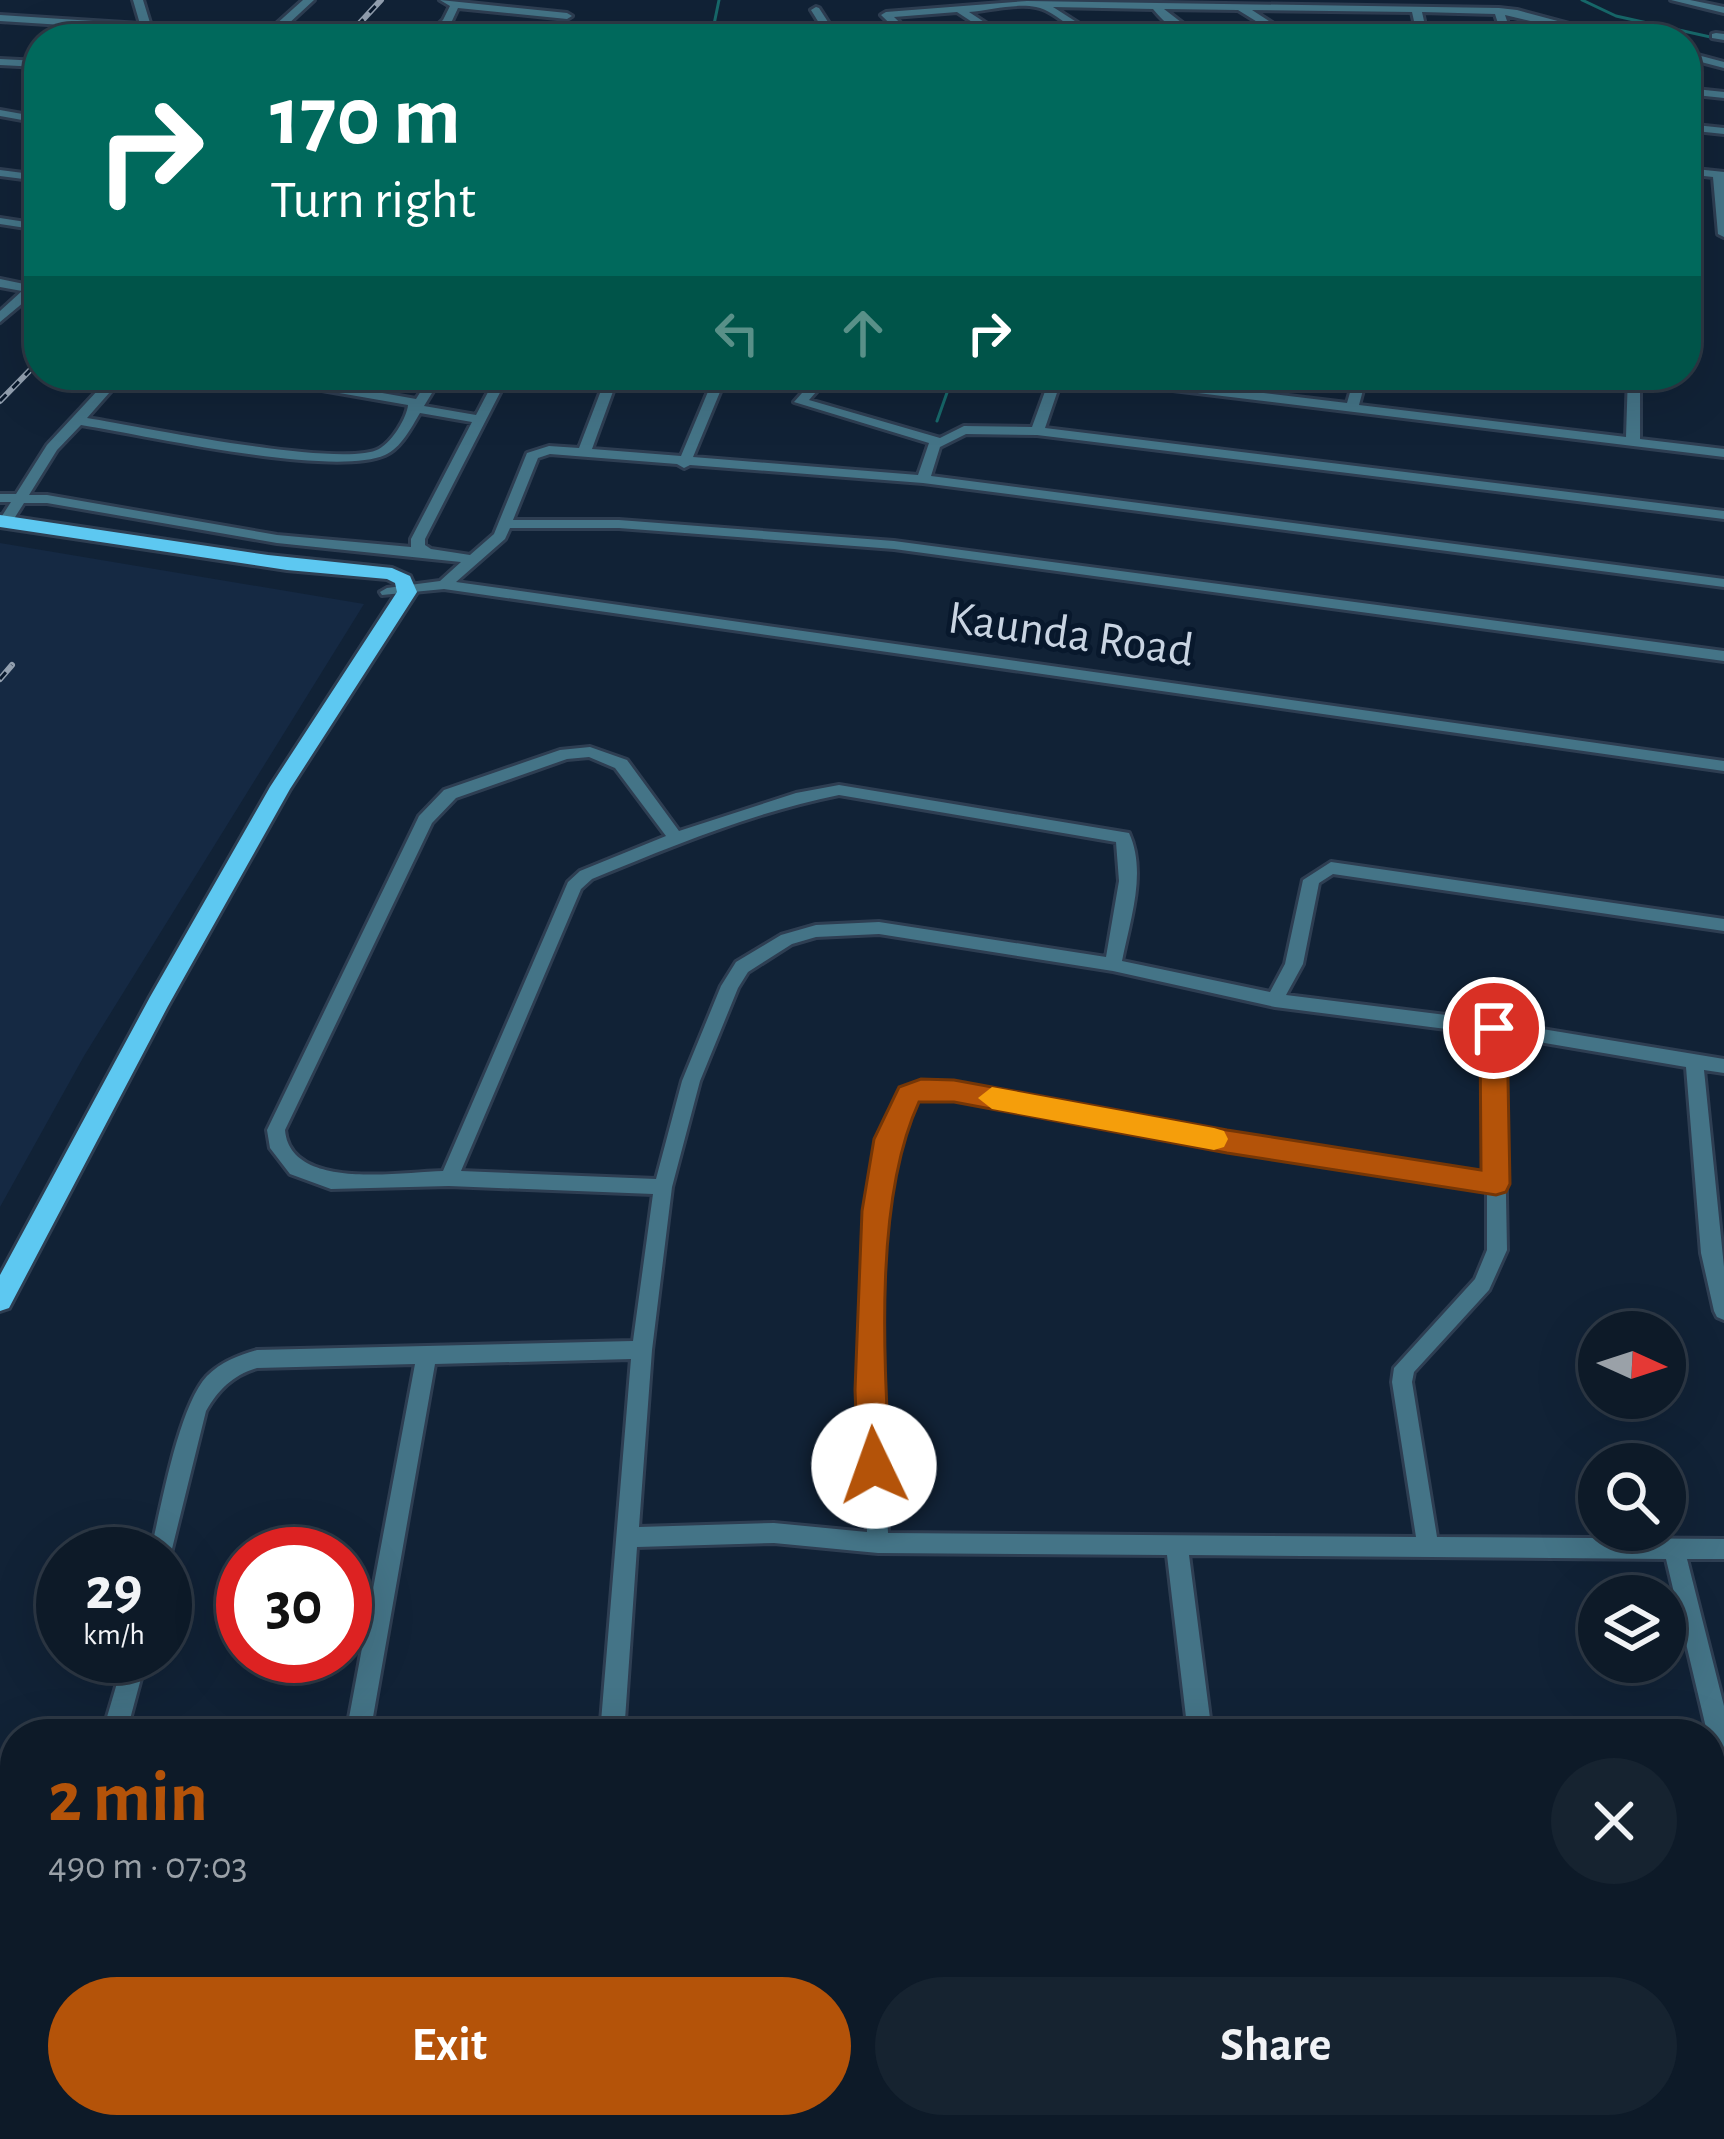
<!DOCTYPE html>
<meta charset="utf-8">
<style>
body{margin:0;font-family:"Alegreya Sans",sans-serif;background:#162330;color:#f1f3f6;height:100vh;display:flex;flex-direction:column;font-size:45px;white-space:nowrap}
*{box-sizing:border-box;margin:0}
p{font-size:39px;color:#9aa1a8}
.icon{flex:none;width:66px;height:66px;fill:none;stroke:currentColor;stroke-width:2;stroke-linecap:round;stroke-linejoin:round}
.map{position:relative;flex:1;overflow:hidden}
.sheet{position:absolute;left:0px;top:1719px;width:1725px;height:420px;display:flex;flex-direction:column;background:#0d1a28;border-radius:48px 48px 0 0;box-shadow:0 12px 48px #0002,0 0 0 3px #2d3845}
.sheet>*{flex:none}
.guide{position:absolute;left:24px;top:24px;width:1677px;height:366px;border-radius:48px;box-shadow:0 12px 48px #0002,0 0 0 3px #2d3845;background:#00695c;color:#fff;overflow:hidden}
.needle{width:78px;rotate:93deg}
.buttons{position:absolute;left:1578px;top:1311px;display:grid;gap:24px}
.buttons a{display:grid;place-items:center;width:108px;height:108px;border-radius:50%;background:#0d1a28;box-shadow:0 12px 48px #0002,0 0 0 3px #2d3845;font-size:60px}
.speed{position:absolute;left:36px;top:1527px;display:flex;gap:24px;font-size:60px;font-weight:700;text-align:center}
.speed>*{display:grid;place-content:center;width:156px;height:156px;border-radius:50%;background:#0d1a28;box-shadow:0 12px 48px #0002,0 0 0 3px #2d3845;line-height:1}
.speed small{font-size:30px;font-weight:400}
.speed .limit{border:18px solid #d22;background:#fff;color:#111}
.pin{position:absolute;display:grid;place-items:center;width:102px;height:102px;color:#fff;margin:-51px;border:6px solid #fff;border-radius:50%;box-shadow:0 3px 12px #0007}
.me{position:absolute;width:132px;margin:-66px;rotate:357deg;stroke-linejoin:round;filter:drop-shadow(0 0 9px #0008)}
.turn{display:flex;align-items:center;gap:42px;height:252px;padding:0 48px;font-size:54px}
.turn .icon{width:156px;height:156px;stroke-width:2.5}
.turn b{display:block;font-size:84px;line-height:102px}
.lanes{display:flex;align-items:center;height:114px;padding:0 48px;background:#0003;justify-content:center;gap:60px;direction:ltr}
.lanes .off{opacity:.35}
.round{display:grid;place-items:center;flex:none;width:126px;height:126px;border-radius:63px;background:#162330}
.overview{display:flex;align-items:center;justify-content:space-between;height:204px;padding:0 48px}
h1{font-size:72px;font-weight:600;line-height:90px;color:#b45309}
.action{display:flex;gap:24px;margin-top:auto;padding:24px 48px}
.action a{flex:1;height:138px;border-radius:72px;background:#b45309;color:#fff;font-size:48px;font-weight:600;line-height:138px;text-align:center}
.action a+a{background:#162330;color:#f1f3f6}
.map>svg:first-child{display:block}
</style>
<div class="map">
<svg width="1724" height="2139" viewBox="0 0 1724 2139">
<rect width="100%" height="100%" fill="#112236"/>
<!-- built -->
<path fill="#152943" d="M 0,543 L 364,604 L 84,1056 L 0,1207 Z"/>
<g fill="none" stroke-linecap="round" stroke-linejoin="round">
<!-- stream -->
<path stroke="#17686a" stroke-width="3" d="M 1582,0 L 1616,16 L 1724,40
M 711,39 L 719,0
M 933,375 L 949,387 L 937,421"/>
<defs>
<path id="minor" d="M 133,0 L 143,0 L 155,39 L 145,39 L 142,30 L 0,21 L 0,15 L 140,24 Z
M 303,0 L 314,0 L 272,39 L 264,39 L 264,35 Z
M 440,0 L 567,13 L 572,16 L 567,19 L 458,8 L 451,23 L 434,39 L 423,39 L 443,20 L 450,6 Z
M 1671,0 L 1690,0 L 1724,7 L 1724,13 Z
M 1027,1 L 1499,8 L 1517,10 L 1625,39 L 1608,39 L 1505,15 L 1513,39 L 1503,39 L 1495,14 L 1422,12 L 1428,39 L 1418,39 L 1412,12 L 1252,10 L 1297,39 L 1285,39 L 1238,10 L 1164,9 L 1203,39 C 1183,39 1165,24 1153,9 L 1053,7 L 1103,39 C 1077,39 1058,11 1036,7 C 1016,3 990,10 969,12 L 1010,39 L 998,39 L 957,12 L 894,17 L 917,39 L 906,39 L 881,15 L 886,12 Z
M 816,7 L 819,8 L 839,39 L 829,39 L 811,10 Z
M 1716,33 L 1724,34 L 1724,40 L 1712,38 L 1712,34 Z
M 1686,52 L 1724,62 L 1724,68 L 1686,58 Z
M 0,59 L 39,61 L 39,67 L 0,65 Z
M 1686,88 L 1724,92 L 1724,98 L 1686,94 Z
M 0,110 L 39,117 L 39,123 L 0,116 Z
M 1686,124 L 1724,128 L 1724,134 L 1686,130 Z
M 1686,168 L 1724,172 L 1724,237 L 1718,234 L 1713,177 L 1686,174 Z
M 0,170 L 39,175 L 39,181 L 0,176 Z
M 0,218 L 39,224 L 39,230 L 0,224 Z
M 39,278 L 36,292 L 0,322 L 0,311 L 22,291 L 0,287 L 0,279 L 29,285 Z
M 112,375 L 125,375 L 87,418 C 137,426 342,469 379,449 C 393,441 407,417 408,405 L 259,379 L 253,375 L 281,375 L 416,399 L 431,375 L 443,375 L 424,406 L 476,415 L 497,375 L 509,375 L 425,539 L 425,545 L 431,549 L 470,555 L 494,534 L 527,453 L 549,446 L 579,448 L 607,375 L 619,375 L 592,449 L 681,456 L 715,375 L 727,375 L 693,457 L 918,475 L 929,443 L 794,402 L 818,375 L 831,375 L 809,400 L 940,438 L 964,426 L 1032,427 L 1051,375 L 1063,375 L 1045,428 L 1724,511 L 1724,519 L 1037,435 L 966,434 L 940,447 L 931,476 L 1724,579 L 1724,587 L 923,483 L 690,465 L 684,468 L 677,464 L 550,454 L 538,458 L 513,520 L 619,520 L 894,541 L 1724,651 L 1724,661 L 894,549 L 619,528 L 510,528 L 505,539 L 456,582 L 1724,761 L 1724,771 L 444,589 L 382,595 L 380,592 L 387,588 L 440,581 L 461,562 L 277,543 L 47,503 L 24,503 L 10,525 L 0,525 L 0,519 L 11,502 L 0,502 L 0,494 L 16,494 L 47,445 ZM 420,413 L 472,422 L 411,539 L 411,547 L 277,535 L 47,495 L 29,495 L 57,450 L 81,425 C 144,435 332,478 385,455 C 401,448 411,428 420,413 Z
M 1076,375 L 1113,375 L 1347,403 L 1355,375 L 1367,375 L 1359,405 L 1626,437 L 1628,375 L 1640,375 L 1640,439 L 1724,449 L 1724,457 L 1082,379 Z
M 590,747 L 627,760 L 679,831 L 796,793 L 839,785 L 1129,833 C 1147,872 1130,920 1122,961 L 1270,992 L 1285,964 L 1303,880 L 1331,862 L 1724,919 L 1724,931 L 1333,874 L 1319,883 L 1303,964 L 1286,995 L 1494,1021 L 1724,1059 L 1724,1073 L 1704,1070 L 1724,1267 L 1724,1320 L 1717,1317 L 1714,1311 L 1701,1253 L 1686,1067 L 1503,1036 L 1507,1250 L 1489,1290 L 1414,1372 L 1412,1382 L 1437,1537 L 1724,1539 L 1724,1559 L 1687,1559 L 1724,1706 L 1724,1765 L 1716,1761 L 1712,1753 L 1666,1559 L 1189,1555 L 1212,1734 L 1188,1734 L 1167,1555 L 878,1553 L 774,1543 L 637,1547 L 624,1734 L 600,1734 L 631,1359 L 435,1364 L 370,1734 L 346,1734 L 415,1364 L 257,1368 C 233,1375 218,1390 206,1411 L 169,1561 L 165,1563 L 165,1554 L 150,1554 C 161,1509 178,1407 207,1376 C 221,1362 239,1355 257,1350 L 633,1341 L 653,1194 L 449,1186 L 331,1189 L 290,1174 L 270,1148 L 267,1130 L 419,816 L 444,790 L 560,750 ZM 589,757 L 615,768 L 666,836 L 580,871 L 568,882 L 443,1171 C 400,1172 290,1191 285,1130 L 432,823 L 456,798 L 567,759 ZM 839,795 L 1116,842 L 1119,881 L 1106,957 L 879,922 L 816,925 L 781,935 L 736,962 L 721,986 L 682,1081 L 656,1179 L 461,1171 L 581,889 L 592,879 C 672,846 754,812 839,795 ZM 879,934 L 1113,971 L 1275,1007 L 1485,1034 L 1487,1174 L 1227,1134 L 954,1084 L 921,1083 L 902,1090 L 881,1129 L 870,1180 L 863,1241 L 860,1378 L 867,1532 L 774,1523 L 639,1527 L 652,1350 L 672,1187 L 700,1081 L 738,988 L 748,972 L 792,944 L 816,937 ZM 922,1097 L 954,1098 L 1227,1148 L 1487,1189 L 1487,1250 L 1475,1279 L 1394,1368 L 1392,1382 L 1416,1537 L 888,1533 C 881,1413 860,1207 915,1100 Z
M 125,1656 L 147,1656 L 126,1734 L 102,1734 Z
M 1710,1777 L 1724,1777 L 1724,1801 L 1710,1801 Z
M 15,2111 L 15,2124 L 29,2124 L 25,2133 L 0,2139 L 0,2116 Z
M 309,2124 L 335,2124 L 336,2139 L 310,2139 Z
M 604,2124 L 630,2124 L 632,2139 L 606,2139 Z
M 897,2124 L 923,2124 L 927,2139 L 901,2139 Z"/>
<path id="major" d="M 0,515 L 268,555 L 392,568 L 410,576 L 417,592 L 290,789 L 168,1006 L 9,1308 L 0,1311 L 0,1275 L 150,997 L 270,787 L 397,592 L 395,583 L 387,579 L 287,570 L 0,527 Z"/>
</defs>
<!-- minor casing -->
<use href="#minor" stroke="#2e3e52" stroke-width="6"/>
<!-- major casing -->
<use href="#major" stroke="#2e3e52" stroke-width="6"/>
<!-- minor -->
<use href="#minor" fill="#447487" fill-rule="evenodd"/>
<!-- major -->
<use href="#major" fill="#5dc8f1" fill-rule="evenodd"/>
<defs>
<path id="rail" d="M 345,39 L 381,0
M 0,401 L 39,361
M 0,679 L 12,665"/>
</defs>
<!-- rail casing -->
<use href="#rail" stroke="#929faf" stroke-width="6"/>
<!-- rail -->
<use href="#rail" stroke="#08182c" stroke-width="3" stroke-dasharray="9" stroke-linecap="butt"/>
</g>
<!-- route -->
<path fill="#b45309" stroke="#753606" stroke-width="3" d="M 1494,1018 L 1507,1028 L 1510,1184 L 1506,1192 L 1496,1195 L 1227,1153 L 954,1102 L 919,1102 C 874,1200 884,1359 890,1466 L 885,1477 L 874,1481 L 863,1477 L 858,1466 L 855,1390 L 862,1211 L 874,1139 L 899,1087 L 921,1079 L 954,1080 L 1227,1130 L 1481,1170 L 1480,1028 Z"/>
<!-- slow -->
<path fill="#f59e0b" d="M 992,1087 L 1214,1128 L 1224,1131 L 1228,1139 L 1224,1147 L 1214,1150 L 992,1109 L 978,1098 Z"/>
<g text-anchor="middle" stroke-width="10" stroke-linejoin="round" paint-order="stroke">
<!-- street labels -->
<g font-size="48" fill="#c9d4e2" stroke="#08182c">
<text transform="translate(1071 632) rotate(8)" y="17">Kaunda Road</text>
</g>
</g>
</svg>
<div class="buttons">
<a><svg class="needle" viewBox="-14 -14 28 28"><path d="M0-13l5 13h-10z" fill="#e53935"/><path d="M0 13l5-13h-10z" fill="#9aa1a8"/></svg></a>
<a><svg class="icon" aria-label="search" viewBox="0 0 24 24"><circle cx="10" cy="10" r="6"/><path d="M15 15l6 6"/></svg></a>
<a><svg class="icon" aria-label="layers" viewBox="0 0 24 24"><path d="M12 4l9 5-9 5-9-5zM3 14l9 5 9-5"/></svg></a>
</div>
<div class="speed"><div>29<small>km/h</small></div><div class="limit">30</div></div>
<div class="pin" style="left:1494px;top:1028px;background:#d93025"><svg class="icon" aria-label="arrive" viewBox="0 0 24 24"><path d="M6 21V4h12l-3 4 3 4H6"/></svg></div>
<svg class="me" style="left:874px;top:1466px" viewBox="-20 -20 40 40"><circle r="19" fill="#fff"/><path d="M0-13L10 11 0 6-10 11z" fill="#b45309"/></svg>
<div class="guide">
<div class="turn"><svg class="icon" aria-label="right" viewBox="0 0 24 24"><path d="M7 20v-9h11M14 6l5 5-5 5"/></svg><div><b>170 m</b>Turn right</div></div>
<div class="lanes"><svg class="icon off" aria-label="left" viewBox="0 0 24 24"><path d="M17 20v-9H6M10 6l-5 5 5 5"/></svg><svg class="icon off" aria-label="ahead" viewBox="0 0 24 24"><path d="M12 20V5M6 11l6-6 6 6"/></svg><svg class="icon" aria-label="right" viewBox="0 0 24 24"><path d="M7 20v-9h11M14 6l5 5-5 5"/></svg></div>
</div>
<section class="sheet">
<div class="overview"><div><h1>2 min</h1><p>490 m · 07:03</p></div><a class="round"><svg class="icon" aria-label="close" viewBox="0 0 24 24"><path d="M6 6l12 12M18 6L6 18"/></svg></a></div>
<div class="action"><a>Exit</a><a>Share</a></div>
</section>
</div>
